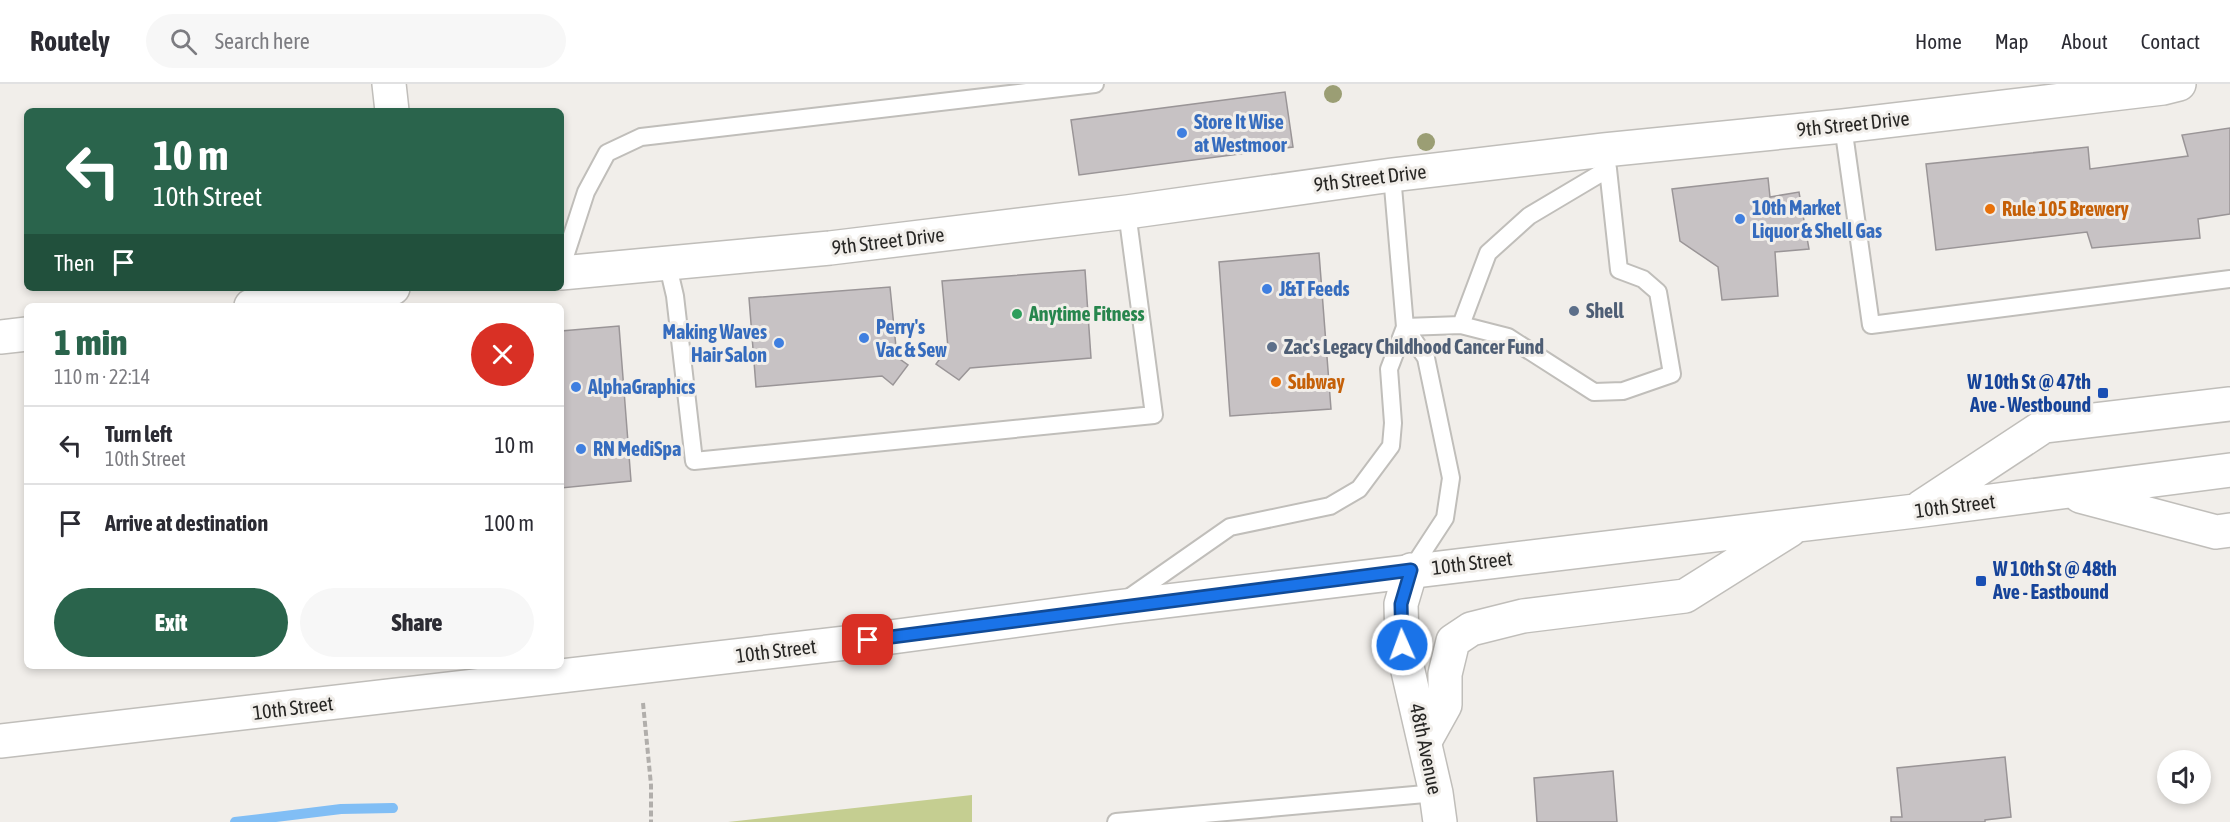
<!DOCTYPE html>
<meta charset="utf-8">
<style>
body{margin:0;font-family:"Asap Condensed",sans-serif;background:#f7f7f7;color:#2b2b33;height:100vh;display:flex;flex-direction:column;font-size:22px;white-space:nowrap}
*{box-sizing:border-box;margin:0}
p{font-size:20px;color:#7c7c81}
.icon{flex:none;width:33px;height:33px;fill:none;stroke:currentColor;stroke-width:2;stroke-linecap:round;stroke-linejoin:round}
.map{position:relative;flex:1;overflow:hidden}
.sheet{position:absolute;left:24px;top:219px;width:540px;height:366px;display:flex;flex-direction:column;background:#fff;border-radius:9px;box-shadow:0 3px 9px #0003}
.sheet>*{flex:none}
.top-card{position:absolute;left:24px;top:24px;width:540px;height:183px;border-radius:9px;box-shadow:0 3px 9px #0003;background:#2a644c;color:#fff;overflow:hidden}
.fabs{position:absolute;left:2157px;top:666px;display:grid;gap:12px}
.fabs a{display:grid;place-items:center;width:54px;height:54px;border-radius:50%;background:#fff;box-shadow:0 3px 9px #0003;font-size:30px}
.pin{position:absolute;display:grid;place-items:center;width:51px;height:51px;color:#fff;margin:-26px;border-radius:12px;box-shadow:0 3px 9px #0006}
.me{position:absolute;width:66px;margin:-33px;rotate:358deg;stroke-linejoin:round;filter:drop-shadow(0 0 4px #0008)}
.turn{display:flex;align-items:center;gap:21px;height:126px;padding:0 30px;font-size:27px}
.turn .icon{width:78px;height:78px;stroke-width:2.5}
.turn b{display:block;font-size:42px;line-height:51px}
.then{display:flex;align-items:center;height:57px;padding:0 30px;background:#0003;gap:12px;font-size:22px}
.round{display:grid;place-items:center;flex:none;width:63px;height:63px;border-radius:32px;background:#f7f7f7}
.headline{display:flex;align-items:center;justify-content:space-between;height:102px;padding:0 30px}
h1{font-size:36px;font-weight:800;line-height:45px;color:#2a644c}
.primary-button{display:flex;gap:12px;margin-top:auto;padding:12px 30px}
.primary-button a{flex:1;height:69px;border-radius:36px;background:#2a644c;color:#fff;font-size:24px;font-weight:800;line-height:69px;text-align:center}
.primary-button a+a{background:#f7f7f7;color:#2b2b33}
ul{padding:0;list-style:none}
li{display:flex;align-items:center;gap:18px;height:78px;padding:0 30px;border-top:2px solid #e1e1e2}
li div{flex:1}
li b{display:block;font-size:22px}
li em{font-style:normal}
header{display:flex;align-items:center;gap:36px;box-sizing:border-box;height:84px;padding:0 30px;background:#fff;border-bottom:2px solid #e1e1e2}
header strong{font-size:28px}
nav{display:flex;gap:33px;margin-inline-start:auto;font-size:21px}
.search{width:420px;height:54px;background:#f7f7f7;display:flex;align-items:center;gap:15px;box-sizing:border-box;padding:0 21px;border-radius:33px;color:#7c7c81;font-size:22px}
.map>svg:first-child{display:block}
</style>
<header>
<strong>Routely</strong>
<div class="search"><svg class="icon" aria-label="search" viewBox="0 0 24 24"><circle cx="10" cy="10" r="6"/><path d="M15 15l6 6"/></svg>Search here</div>
<nav><a>Home</a><a>Map</a><a>About</a><a>Contact</a></nav>
</header>
<div class="map">
<svg width="2230" height="738" viewBox="0 0 2230 738">
<rect width="100%" height="100%" fill="#f1eeea"/>
<!-- green -->
<path fill="#c5ce91" d="M 972,711 L 972,738 L 728,738 Z"/>
<g fill="none" stroke-linecap="round" stroke-linejoin="round">
<!-- stream -->
<path stroke="#81bef5" stroke-width="10" d="M 235,738 L 341,725 L 393,724"/>
</g>
<!-- building -->
<path fill="#c7c2c4" stroke="#9a9597" stroke-width="1.5" d="M 1285,8 L 1293,63 L 1079,91 L 1071,36 Z
M 2230,44 L 2230,130 L 2198,135 L 2200,154 L 2092,164 L 2087,148 L 1936,166 L 1926,80 L 2088,63 L 2090,85 L 2188,72 L 2182,51 Z
M 1768,94 L 1770,113 L 1799,108 L 1809,165 L 1775,168 L 1778,212 L 1722,216 L 1718,183 L 1680,157 L 1672,105 Z
M 1319,169 L 1331,325 L 1230,332 L 1219,178 Z
M 1085,186 L 1091,274 L 970,284 L 959,296 L 936,280 L 948,264 L 942,197 Z
M 890,203 L 897,273 L 908,281 L 893,301 L 882,292 L 756,303 L 749,214 Z
M 619,242 L 631,397 L 561,404 L 561,247 Z
M 2005,673 L 2011,733 L 1985,736 L 1985,738 L 1891,738 L 1891,733 L 1902,733 L 1897,684 Z
M 1613,687 L 1617,738 L 1537,738 L 1534,694 Z"/>
<g fill="none" stroke-linecap="round" stroke-linejoin="round">
<defs>
<path id="service" d="M 1843,42 L 1871,241 L 2230,195
M 667,178 L 675,212 L 694,377 L 1154,331 L 1127,128
M 561,185 L 586,108 L 607,69 L 641,53 L 1095,0
M 1461,241 L 1488,169 L 1529,132 L 1608,85
M 1405,243 L 1461,241 L 1508,253 L 1594,308 L 1623,307 L 1672,290 L 1658,208 L 1643,195 L 1619,186 L 1608,85 L 1604,66
M 1405,243 L 1426,274 L 1451,394 L 1445,434 L 1411,486
M 1127,515 L 1230,443 L 1330,422 L 1359,405 L 1391,362 L 1393,339 L 1389,285 L 1405,243 L 1392,91
M 1116,738 L 1436,709"/>
<path id="minor" d="M 389,0 L 392,27
M 561,189 L 830,164 L 1127,128 L 1392,91 L 1604,66 L 1843,42 L 2163,4 L 2179,0
M 251,222 L 393,204
M 0,253 L 27,250
M 1411,486 L 1401,520 L 1402,561 L 1436,709 L 1440,738"/>
<path id="primary" d="M 2080,412 L 2216,448 L 2230,446
M 1921,423 L 2044,342 L 2230,320
M 0,657 L 846,559 L 1116,523 L 1915,427 L 2230,386
M 1425,657 L 1445,621 L 1445,590 L 1453,557 L 1471,545 L 1523,532 L 1685,512 L 1790,446"/>
</defs>
<!-- service casing -->
<use href="#service" stroke="#c0beba" stroke-width="20"/>
<!-- minor casing -->
<use href="#minor" stroke="#c0beba" stroke-width="36"/>
<!-- primary casing -->
<use href="#primary" stroke="#c0beba" stroke-width="36"/>
<!-- path -->
<path stroke="#b1aeab" stroke-width="4" stroke-dasharray="6 3" stroke-linecap="butt" d="M 643,619 L 651,701 L 651,738"/>
<!-- service -->
<use href="#service" stroke="#fff" stroke-width="16"/>
<!-- minor -->
<use href="#minor" stroke="#fff" stroke-width="33"/>
<!-- primary -->
<use href="#primary" stroke="#fff" stroke-width="33"/>
</g>
<!-- trees -->
<g fill="#9b9e74">
<circle cx="1333" cy="10" r="9"/>
<circle cx="1426" cy="58" r="9"/>
</g>
<g fill="none" stroke-linecap="round" stroke-linejoin="round">
<defs>
<path id="route" d="M 868,556 L 1411,486 L 1401,520 L 1402,561"/>
</defs>
<!-- route casing -->
<use href="#route" stroke="#114b97" stroke-width="15"/>
<!-- route -->
<use href="#route" stroke="#1a73e8" stroke-width="10"/>
</g>
<!-- markers -->
<g fill="#3f7fe0" stroke="#f1eeea" stroke-width="2">
<circle cx="1182" cy="49" r="6"/>
<circle cx="1740" cy="135" r="6"/>
<circle cx="1267" cy="205" r="6"/>
<circle cx="864" cy="254" r="6"/>
<circle cx="779" cy="259" r="6"/>
<circle cx="576" cy="303" r="6"/>
<circle cx="581" cy="365" r="6"/>
</g>
<g fill="#e8710a" stroke="#f1eeea" stroke-width="2">
<circle cx="1990" cy="125" r="6"/>
<circle cx="1276" cy="298" r="6"/>
</g>
<g fill="#5c6f8a" stroke="#f1eeea" stroke-width="2">
<circle cx="1574" cy="227" r="6"/>
<circle cx="1272" cy="263" r="6"/>
</g>
<circle fill="#2e9e5b" stroke="#f1eeea" stroke-width="2" cx="1017" cy="230" r="6"/>
<g fill="#1a4fb4" stroke="#f1eeea" stroke-width="2">
<rect x="2097" y="303" width="12" height="12" rx="3"/>
<rect x="1975" y="491" width="12" height="12" rx="3"/>
</g>
<g text-anchor="middle" stroke-width="6" stroke-linejoin="round" paint-order="stroke">
<!-- shop labels -->
<g font-size="20" font-weight="bold" fill="#366cbe" stroke="#f1eeea" text-anchor="start">
<text x="1194" y="45">Store It Wise<tspan x="1194" dy="23">at Westmoor</tspan></text>
<text x="1752" y="131">10th Market<tspan x="1752" dy="23">Liquor &amp; Shell Gas</tspan></text>
<text x="1279" y="212">J&amp;T Feeds</text>
<text x="876" y="250">Perry's<tspan x="876" dy="23">Vac &amp; Sew</tspan></text>
<text x="767" y="255" text-anchor="end">Making Waves<tspan x="767" dy="23">Hair Salon</tspan></text>
<text x="588" y="310">AlphaGraphics</text>
<text x="593" y="372">RN MediSpa</text>
</g>
<!-- street labels -->
<g font-size="20" fill="#272624" stroke="#f1eeea">
<text transform="translate(1853 40) rotate(-6)" y="7">9th Street Drive</text>
<text transform="translate(1370 94) rotate(-7)" y="7">9th Street Drive</text>
<text transform="translate(888 157) rotate(-7)" y="7">9th Street Drive</text>
<text transform="translate(1955 422) rotate(-7)" y="7">10th Street</text>
<text transform="translate(1472 479) rotate(-7)" y="7">10th Street</text>
<text transform="translate(776 567) rotate(-7)" y="7">10th Street</text>
<text transform="translate(293 624) rotate(-7)" y="7">10th Street</text>
<text transform="translate(1426 665) rotate(78)" y="7">48th Avenue</text>
</g>
<!-- food labels -->
<g font-size="20" font-weight="bold" fill="#c56008" stroke="#f1eeea" text-anchor="start">
<text x="2002" y="132">Rule 105 Brewery</text>
<text x="1288" y="305">Subway</text>
</g>
<!-- service labels -->
<g font-size="20" font-weight="bold" fill="#4e5e75" stroke="#f1eeea" text-anchor="start">
<text x="1586" y="234">Shell</text>
<text x="1284" y="270">Zac's Legacy Childhood Cancer Fund</text>
</g>
<!-- leisure labels -->
<g font-size="20" font-weight="bold" fill="#27864d" stroke="#f1eeea" text-anchor="start">
<text x="1029" y="237">Anytime Fitness</text>
</g>
<!-- transit labels -->
<g font-size="20" font-weight="bold" fill="#164399" stroke="#f1eeea" text-anchor="end">
<text x="2091" y="305">W 10th St @ 47th<tspan x="2091" dy="23">Ave - Westbound</tspan></text>
<text x="1993" y="492" text-anchor="start">W 10th St @ 48th<tspan x="1993" dy="23">Ave - Eastbound</tspan></text>
</g>
</g>
</svg>
<div class="fabs">
<a><svg class="icon" aria-label="sound" viewBox="0 0 24 24"><path d="M4 9h4l5-4v14l-5-4H4zM17 9q2 3 0 6"/></svg></a>
</div>
<div class="pin" style="left:868px;top:556px;background:#d93025"><svg class="icon" aria-label="arrive" viewBox="0 0 24 24"><path d="M6 21V4h12l-3 4 3 4H6"/></svg></div>
<svg class="me" style="left:1402px;top:561px" viewBox="-20 -20 40 40"><circle r="17" fill="#1a73e8" stroke="#fff" stroke-width="3"/><path d="M0-11L8 9 0 5-8 9z" fill="#fff"/></svg>
<div class="top-card">
<div class="turn"><svg class="icon" aria-label="left" viewBox="0 0 24 24"><path d="M17 20v-9H6M10 6l-5 5 5 5"/></svg><div><b>10 m</b>10th Street</div></div>
<div class="then">Then<svg class="icon" aria-label="arrive" viewBox="0 0 24 24"><path d="M6 21V4h12l-3 4 3 4H6"/></svg></div>
</div>
<section class="sheet">
<div class="headline"><div><h1>1 min</h1><p>110 m · 22:14</p></div><a class="round" style="background:#d93025;color:#fff"><svg class="icon" aria-label="close" viewBox="0 0 24 24"><path d="M6 6l12 12M18 6L6 18"/></svg></a></div>
<ul>
<li><svg class="icon" aria-label="left" viewBox="0 0 24 24"><path d="M17 20v-9H6M10 6l-5 5 5 5"/></svg><div><b>Turn left</b><p>10th Street</p></div><em>10 m</em></li>
<li><svg class="icon" aria-label="arrive" viewBox="0 0 24 24"><path d="M6 21V4h12l-3 4 3 4H6"/></svg><div><b>Arrive at destination</b></div><em>100 m</em></li>
</ul>
<div class="primary-button"><a>Exit</a><a>Share</a></div>
</section>
</div>
